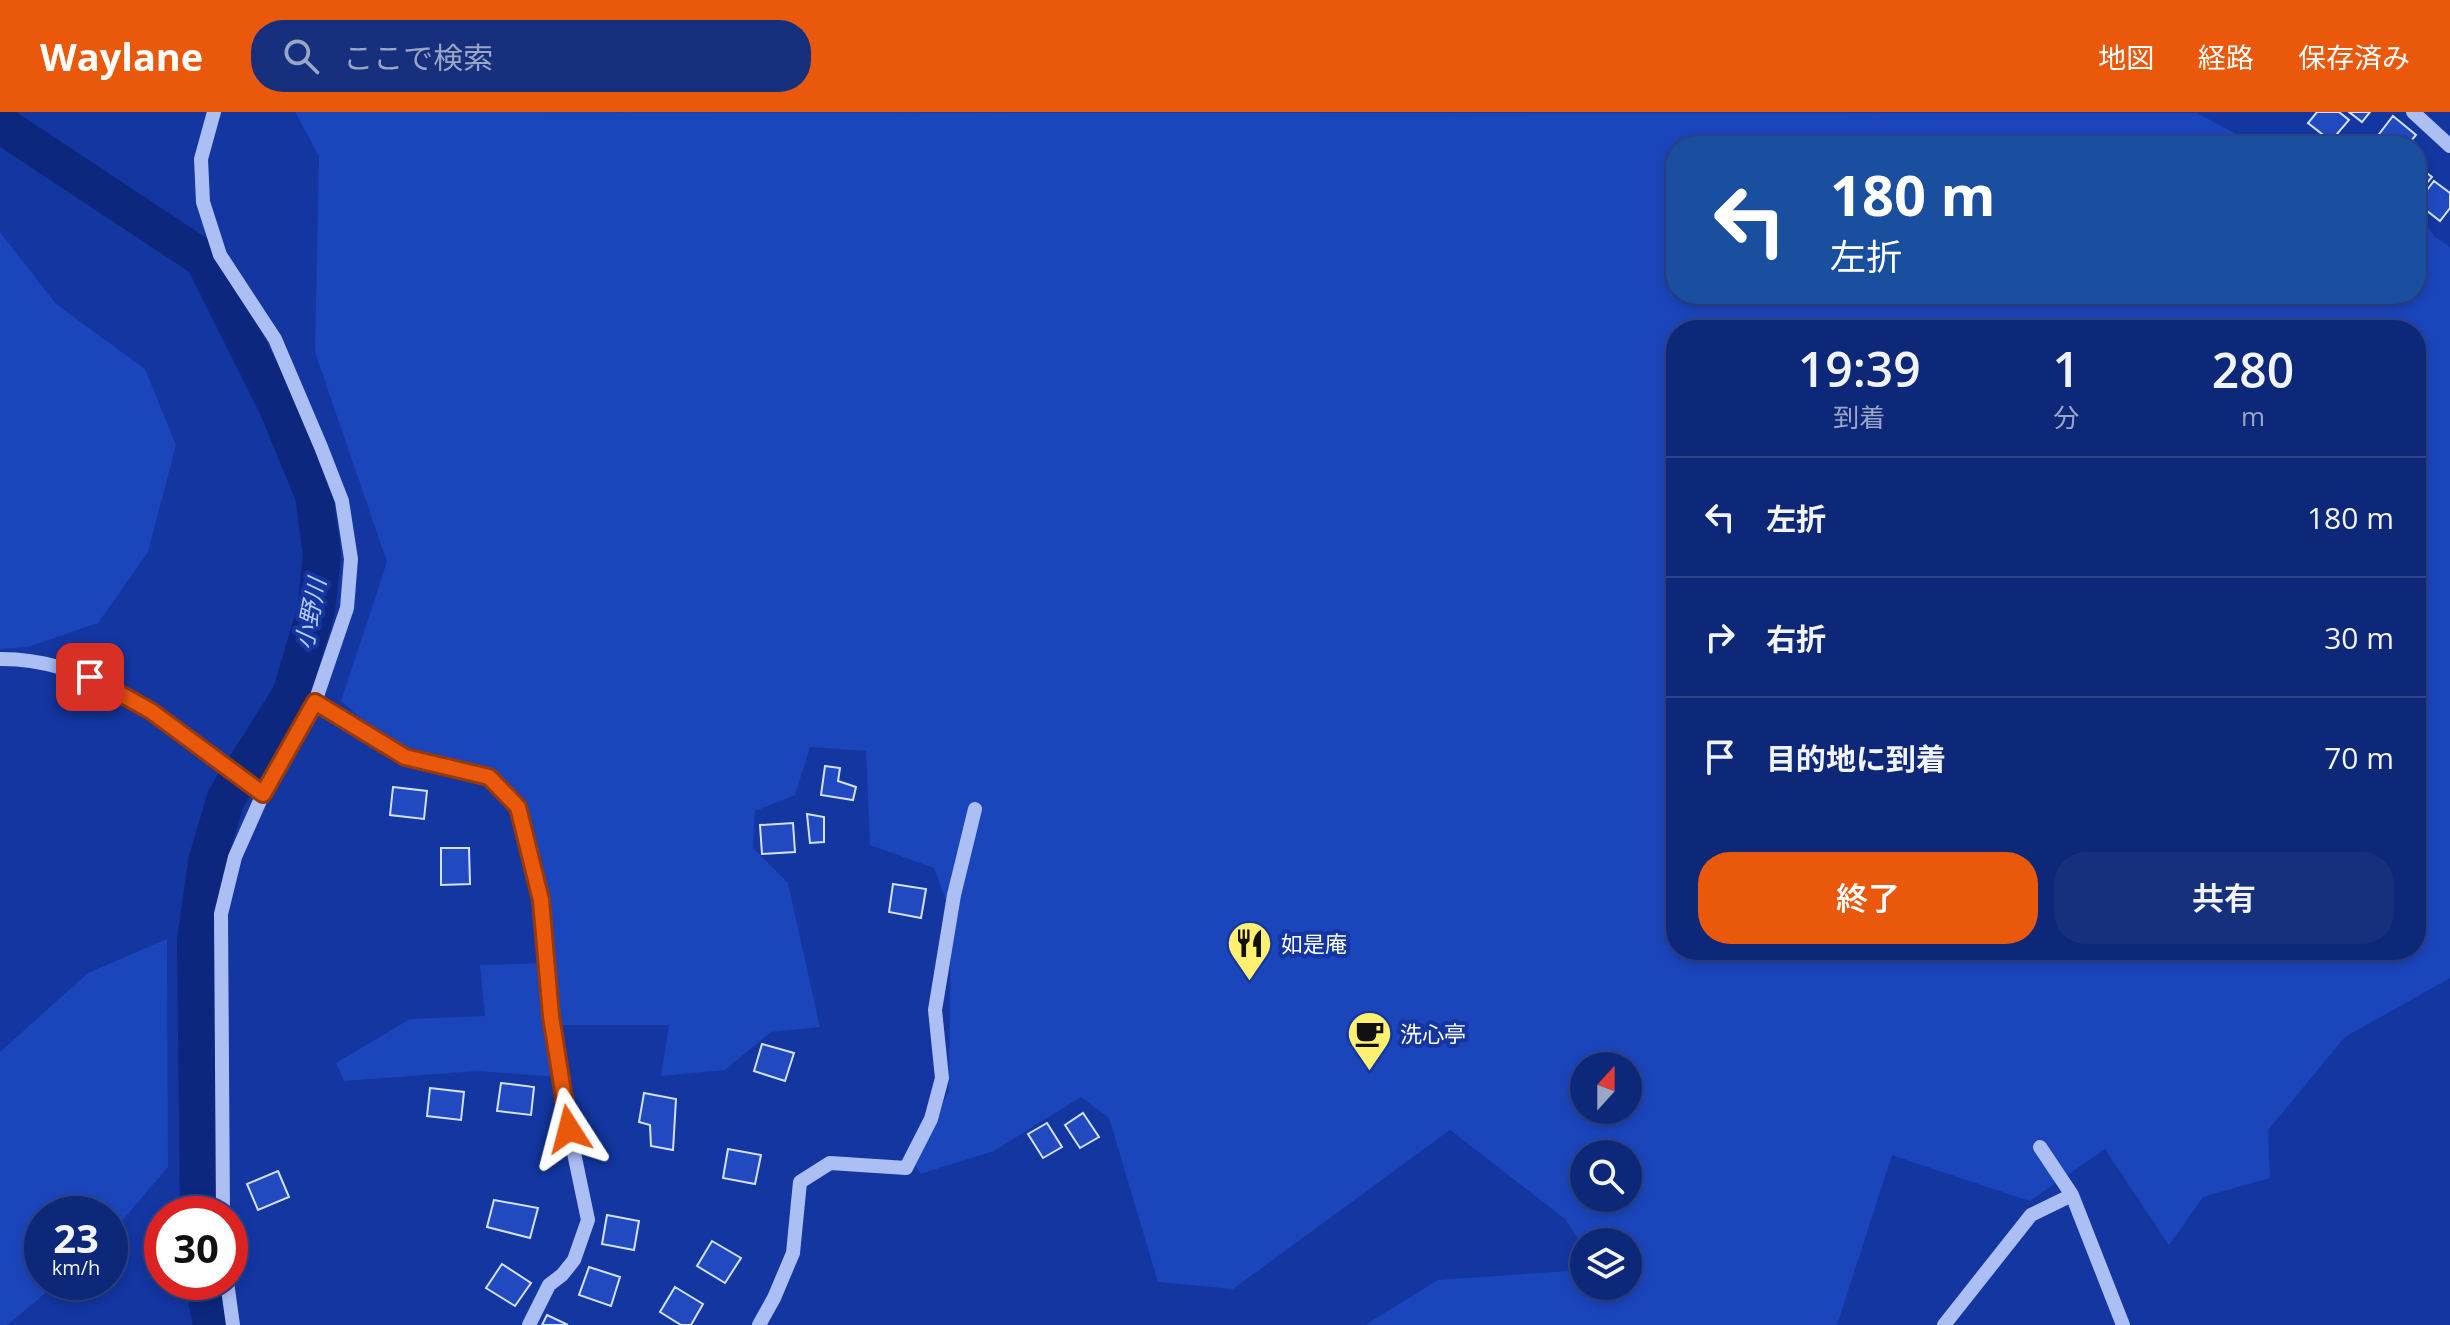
<!DOCTYPE html>
<html lang="ja">
<meta charset="utf-8">
<style>
body{margin:0;font-family:"Open Sans","Noto Sans JP",sans-serif;background:#17307e;color:#f1f3f6;height:100vh;display:flex;flex-direction:column;font-size:30px;white-space:nowrap}
*{box-sizing:border-box;margin:0}
p{font-size:26px;color:#9ba6c6}
.icon{flex:none;width:44px;height:44px;fill:none;stroke:currentColor;stroke-width:2;stroke-linecap:round;stroke-linejoin:round}
.map{position:relative;flex:1;overflow:hidden}
.panel{position:absolute;left:1666px;top:208px;width:760px;height:640px;display:flex;flex-direction:column;background:#0e2879;border-radius:32px;box-shadow:0 4px 12px #0003,0 0 0 2px #2e448a}
.panel>*{flex:none}
.top-card{position:absolute;left:1666px;top:24px;width:760px;height:168px;border-radius:32px;box-shadow:0 4px 12px #0003,0 0 0 2px #2e448a;background:#1a4fa0;color:#fff;overflow:hidden}
.needle{width:52px;rotate:21deg}
.fabs{position:absolute;left:1570px;top:940px;display:grid;gap:16px}
.fabs a{display:grid;place-items:center;width:72px;height:72px;border-radius:50%;background:#0e2879;box-shadow:0 4px 12px #0003,0 0 0 2px #2e448a;font-size:40px}
.speed{position:absolute;left:24px;top:1084px;display:flex;gap:16px;font-size:40px;font-weight:700;text-align:center}
.speed>*{display:grid;place-content:center;width:104px;height:104px;border-radius:50%;background:#0e2879;box-shadow:0 4px 12px #0003,0 0 0 2px #2e448a;line-height:1}
.speed small{font-size:20px;font-weight:400}
.speed .limit{border:12px solid #d22;background:#fff;color:#111}
.pin{position:absolute;display:grid;place-items:center;width:68px;height:68px;color:#fff;margin:-34px;border-radius:16px;box-shadow:0 4px 12px #0006}
.me{position:absolute;width:88px;margin:-44px;rotate:351deg;stroke-linejoin:round;filter:drop-shadow(0 0 6px #0008)}
.turn{display:flex;align-items:center;gap:28px;height:168px;padding:0 32px;font-size:36px}
.turn .icon{width:104px;height:104px;stroke-width:2.5}
.turn b{display:block;font-size:56px;line-height:68px}
.eta{display:flex;justify-content:space-evenly;align-items:center;height:136px;text-align:center}
.eta b{font-size:48px;font-weight:600;line-height:56px}
.action{display:flex;gap:16px;margin-top:auto;padding:16px 32px}
.action a{flex:1;height:92px;border-radius:32px;background:#ea580c;color:#fff;font-size:32px;font-weight:600;line-height:92px;text-align:center}
.action a+a{background:#17307e;color:#f1f3f6}
ul{padding:0;list-style:none}
li{display:flex;align-items:center;gap:24px;height:120px;padding:0 32px;border-top:2px solid #2e448a}
li div{flex:1}
li b{display:block;font-size:30px}
li em{font-style:normal}
header{display:flex;align-items:center;gap:48px;box-sizing:border-box;height:112px;padding:0 40px;background:#ea580c;color:#fff}
header strong{font-size:38px}
nav{display:flex;gap:44px;margin-inline-start:auto;font-size:28px}
.search{width:560px;height:72px;background:#17307e;display:flex;align-items:center;gap:20px;box-sizing:border-box;padding:0 28px;border-radius:32px;color:#9ba6c6;font-size:30px}
.map>svg:first-child{display:block}
</style>
<header>
<strong>Waylane</strong>
<div class="search"><svg class="icon" aria-label="search" viewBox="0 0 24 24"><circle cx="10" cy="10" r="6"/><path d="M15 15l6 6"/></svg>ここで検索</div>
<nav><a>地図</a><a>経路</a><a>保存済み</a></nav>
</header>
<div class="map">
<svg width="2450" height="1213" viewBox="0 0 2450 1213">
<rect width="100%" height="100%" fill="#1336a1"/>
<!-- green -->
<path fill="#1b45bb" fill-rule="evenodd" d="M 295,0 L 2197,1 L 2259,34 L 1676,34 L 1676,182 L 2416,182 L 2416,99 L 2435,125 L 2450,135 L 2450,866 L 2345,925 L 2268,1018 L 2270,1066 L 2203,1085 L 2169,1133 L 2105,1037 L 2030,1089 L 1892,1043 L 1837,1213 L 1365,1213 L 1438,1168 L 1584,1158 L 1584,1174 L 1628,1174 L 1628,1130 L 1584,1130 L 1584,1135 L 1565,1107 L 1450,1018 L 1233,1177 L 1158,1170 L 1109,1006 L 1081,985 L 994,1039 L 920,1062 L 912,1045 L 949,980 L 951,803 L 934,756 L 870,733 L 866,639 L 810,635 L 795,683 L 755,699 L 753,736 L 788,771 L 820,915 L 771,920 L 725,958 L 661,964 L 669,913 L 553,913 L 560,965 L 477,959 L 344,969 L 336,951 L 410,907 L 485,904 L 480,853 L 545,851 L 518,695 L 493,657 L 405,645 L 341,589 L 387,450 L 315,240 L 319,44 ZM 1676,218 L 2416,218 L 2416,838 L 1676,838 ZM 1584,954 L 1628,954 L 1628,998 L 1584,998 ZM 1584,1042 L 1628,1042 L 1628,1086 L 1584,1086 Z
M 0,120 L 56,192 L 145,257 L 176,333 L 148,440 L 98,511 L 28,535 L 0,537 Z
M 167,827 L 168,1055 L 110,1123 L 110,1102 L 42,1102 L 42,1170 L 59,1170 L 7,1213 L 0,1213 L 0,940 L 88,861 Z"/>
<g fill="none" stroke-linecap="round" stroke-linejoin="round">
<!-- river -->
<path stroke="#0c277d" stroke-width="38" d="M 0,12 L 204,147 L 277,293 L 314,383 L 322,443 L 316,499 L 291,583 L 226,686 L 207,750 L 196,829 L 199,1102
M 204,1170 L 212,1213"/>
</g>
<!-- building -->
<path fill="#214ac0" stroke="#d5e0fe" stroke-width="2" d="M 2317,0 L 2339,0 L 2349,8 L 2331,29 L 2308,11 Z
M 2349,0 L 2370,0 L 2362,10 Z
M 2393,4 L 2416,23 L 2407,34 L 2387,34 L 2376,26 Z
M 2416,53 L 2432,65 L 2416,84 Z
M 2434,69 L 2450,81 L 2450,96 L 2440,109 L 2417,91 Z
M 825,654 L 840,656 L 838,669 L 856,675 L 853,688 L 821,683 Z
M 393,675 L 427,679 L 424,707 L 390,703 Z
M 807,702 L 824,705 L 824,730 L 810,731 Z
M 793,711 L 795,740 L 762,742 L 760,713 Z
M 441,736 L 469,736 L 470,772 L 441,773 Z
M 893,772 L 926,777 L 921,806 L 889,800 Z
M 762,932 L 794,941 L 785,969 L 754,959 Z
M 501,971 L 534,975 L 531,1003 L 497,999 Z
M 430,976 L 464,980 L 461,1008 L 427,1004 Z
M 644,981 L 676,987 L 673,1038 L 651,1034 L 650,1013 L 639,1010 Z
M 1083,1001 L 1099,1025 L 1080,1036 L 1065,1013 Z
M 1047,1011 L 1062,1035 L 1043,1046 L 1028,1022 Z
M 728,1037 L 761,1043 L 755,1072 L 723,1066 Z
M 278,1059 L 289,1085 L 258,1098 L 247,1072 Z
M 494,1088 L 538,1096 L 530,1126 L 487,1115 Z
M 607,1103 L 639,1109 L 634,1138 L 602,1132 Z
M 712,1129 L 741,1146 L 725,1171 L 697,1154 Z
M 502,1152 L 531,1171 L 515,1194 L 486,1176 Z
M 589,1155 L 620,1165 L 611,1194 L 579,1183 Z
M 675,1175 L 703,1192 L 691,1213 L 681,1213 L 660,1200 Z
M 547,1203 L 568,1213 L 542,1213 Z"/>
<g fill="none" stroke-linecap="round" stroke-linejoin="round">
<!-- minor -->
<path stroke="#acbff5" stroke-width="14" d="M 214,0 L 201,47 L 203,90 L 220,143 L 275,227 L 321,335 L 342,389 L 351,447 L 347,496 L 315,590 L 263,682 L 235,745 L 221,802 L 223,1102
M 2413,0 L 2450,34
M 0,547 C 103,546 185,624 263,682
M 315,590 L 405,645 L 489,665 L 518,695 L 541,788 L 551,904 L 569,1017 L 588,1108 L 574,1148 L 562,1163 L 549,1173 L 529,1213
M 2040,1035 L 2072,1083 L 2123,1213
M 227,1170 L 233,1213
M 759,1213 L 774,1186 L 793,1141 L 800,1070 L 830,1051 L 906,1056 L 931,1007 L 942,966 L 935,898 L 954,783 L 975,697
M 1944,1213 L 2031,1103 L 2072,1083"/>
</g>
<g fill="none" stroke-linecap="round" stroke-linejoin="round">
<defs>
<path id="route" d="M 90,565 L 151,599 L 263,682 L 315,590 L 405,645 L 489,665 L 518,695 L 541,788 L 551,904 L 569,1017"/>
</defs>
<!-- route casing -->
<use href="#route" stroke="#983908" stroke-width="20"/>
<!-- route -->
<use href="#route" stroke="#ea580c" stroke-width="14"/>
</g>
<!-- icons -->
<defs>
<symbol id="restaurant-pin" viewBox="-11 -11 22 30"><path d="M0 17L-7.5 6A9.5 9.5 0 1 1 7.5 6Z" fill="#fff070" stroke="#1336a1"/><path d="M-5-6h1v4h1v-4h1v4h1v-4h1v5L-1.5 .5V6h-2V.5L-5-1ZM5-6V6H3V1.5H1.5Q1.5-4 5-6Z" fill="#111"/></symbol>
<symbol id="cafe-pin" viewBox="-11 -11 22 30"><path d="M0 17L-7.5 6A9.5 9.5 0 1 1 7.5 6Z" fill="#fff070" stroke="#1336a1"/><path d="M-5.5-4.5H6V0H3Q3 3.5 0 3.5H-2.5Q-5.5 3.5-5.5 0ZM3-3.2v2h1.7v-2ZM-6 4.5H4V6H-6Z" fill="#111"/></symbol>
</defs>
<g fill-rule="evenodd">
<use href="#restaurant-pin" x="1224" y="806" width="51" height="69"/>
<use href="#cafe-pin" x="1344" y="896" width="51" height="69"/>
</g>
<g text-anchor="middle" stroke-width="8" stroke-linejoin="round" paint-order="stroke">
<!-- poi labels -->
<g font-size="22" fill="#fff" stroke="#1336a1" text-anchor="start">
<text x="1281" y="840">如是庵</text>
<text x="1400" y="930">洗心亭</text>
</g>
<!-- water labels -->
<g font-size="24" font-style="italic" fill="#b9cbfb" stroke="#1336a1">
<text transform="translate(311 502) rotate(-79)" y="8">小野川</text>
</g>
</g>
</svg>
<div class="fabs">
<a><svg class="needle" viewBox="-14 -14 28 28"><path d="M0-13l5 13h-10z" fill="#e53935"/><path d="M0 13l5-13h-10z" fill="#9ba6c6"/></svg></a>
<a><svg class="icon" aria-label="search" viewBox="0 0 24 24"><circle cx="10" cy="10" r="6"/><path d="M15 15l6 6"/></svg></a>
<a><svg class="icon" aria-label="layers" viewBox="0 0 24 24"><path d="M12 4l9 5-9 5-9-5zM3 14l9 5 9-5"/></svg></a>
</div>
<div class="speed"><div>23<small>km/h</small></div><div class="limit">30</div></div>
<div class="pin" style="left:90px;top:565px;background:#d93025"><svg class="icon" aria-label="arrive" viewBox="0 0 24 24"><path d="M6 21V4h12l-3 4 3 4H6"/></svg></div>
<svg class="me" style="left:569px;top:1017px" viewBox="-20 -20 40 40"><path d="M0-17L14 15 0 8-14 15z" fill="#ea580c" stroke="#fff" stroke-width="4"/></svg>
<div class="top-card">
<div class="turn"><svg class="icon" aria-label="left" viewBox="0 0 24 24"><path d="M17 20v-9H6M10 6l-5 5 5 5"/></svg><div><b>180 m</b>左折</div></div>
</div>
<section class="panel">
<div class="eta">
<div><b>19:39</b><p>到着</p></div>
<div><b>1</b><p>分</p></div>
<div><b>280</b><p>m</p></div>
</div>
<ul>
<li><svg class="icon" aria-label="left" viewBox="0 0 24 24"><path d="M17 20v-9H6M10 6l-5 5 5 5"/></svg><div><b>左折</b></div><em>180 m</em></li>
<li><svg class="icon" aria-label="right" viewBox="0 0 24 24"><path d="M7 20v-9h11M14 6l5 5-5 5"/></svg><div><b>右折</b></div><em>30 m</em></li>
<li><svg class="icon" aria-label="arrive" viewBox="0 0 24 24"><path d="M6 21V4h12l-3 4 3 4H6"/></svg><div><b>目的地に到着</b></div><em>70 m</em></li>
</ul>
<div class="action"><a>終了</a><a>共有</a></div>
</section>
</div>
